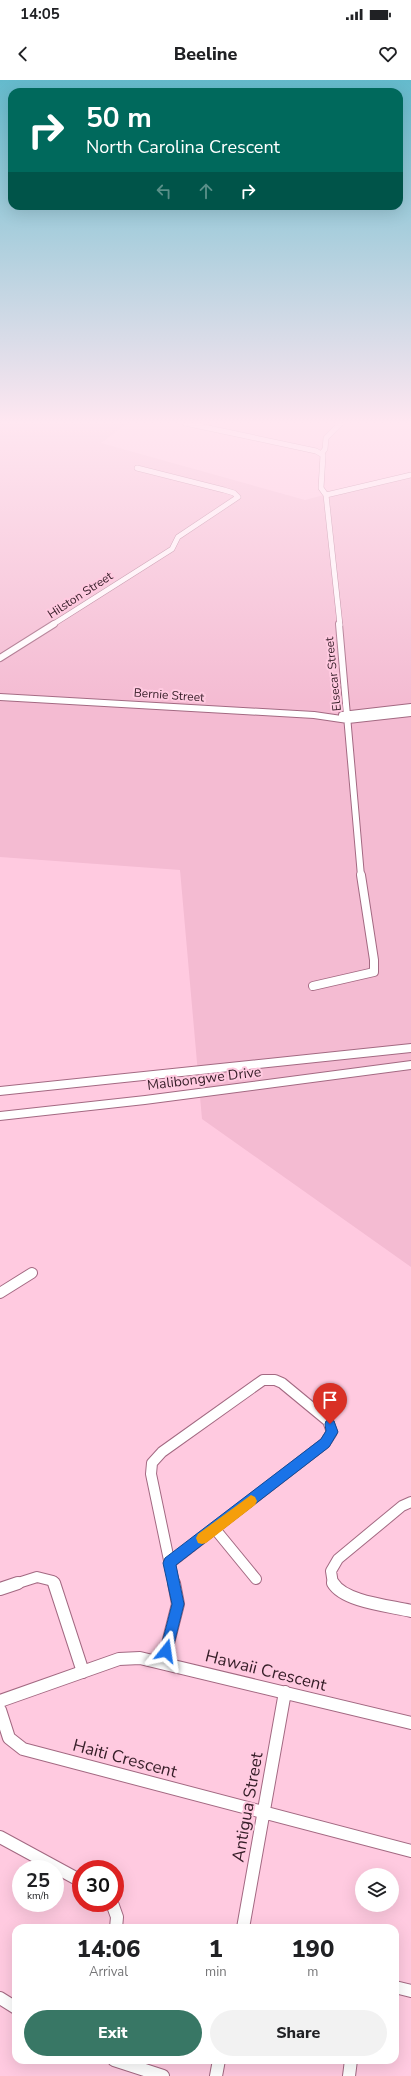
<!DOCTYPE html>
<style>
body{margin:0;font-family:"Nunito Sans",sans-serif;background:#f2f2f2;color:#202124;height:100vh;display:flex;flex-direction:column;font-size:15px;white-space:nowrap}
*{box-sizing:border-box;margin:0}
p{font-size:13px;color:#757577}
.icon{flex:none;width:22px;height:22px;fill:none;stroke:currentColor;stroke-width:2;stroke-linecap:round;stroke-linejoin:round}
.map{position:relative;flex:1;overflow:hidden}
.panel{position:absolute;left:12px;top:1844px;width:387px;height:140px;display:flex;flex-direction:column;background:#fff;border-radius:12px;box-shadow:0 4px 16px #0002}
.panel>*{flex:none}
.top-card{position:absolute;left:8px;top:8px;width:395px;height:122px;border-radius:12px;box-shadow:0 4px 16px #0002;background:#00695c;color:#fff;overflow:hidden}
.fabs{position:absolute;left:355px;top:1788px;display:grid;gap:8px}
.fabs a{display:grid;place-items:center;width:44px;height:44px;border-radius:50%;background:#fff;box-shadow:0 4px 16px #0002;font-size:20px}
.speed{position:absolute;left:12px;top:1780px;display:flex;gap:8px;font-size:20px;font-weight:700;text-align:center}
.speed>*{display:grid;place-content:center;width:52px;height:52px;border-radius:50%;background:#fff;box-shadow:0 4px 16px #0002;line-height:1}
.speed small{font-size:10px;font-weight:400}
.speed .limit{border:6px solid #d22;background:#fff;color:#111}
.pin{position:absolute;display:grid;place-items:center;width:34px;height:34px;color:#fff;margin:-41px -17px;border-radius:50% 50% 50% 0;rotate:-45deg;box-shadow:0 0 4px #0007}
.pin .icon{rotate:45deg}
.me{position:absolute;width:44px;margin:-22px;rotate:15deg;stroke-linejoin:round;filter:drop-shadow(0 0 3px #0008)}
.turn{display:flex;align-items:center;gap:14px;height:84px;padding:0 12px;font-size:18px}
.turn .icon{width:52px;height:52px;stroke-width:2.5}
.turn b{display:block;font-size:28px;line-height:34px}
.lanes{display:flex;align-items:center;height:38px;padding:0 12px;background:#0003;justify-content:center;gap:20px;direction:ltr}
.lanes .off{opacity:.35}
.eta{display:flex;justify-content:space-evenly;align-items:center;height:68px;text-align:center}
.eta b{font-size:24px;font-weight:800;line-height:28px}
.action{display:flex;gap:8px;margin-top:auto;padding:8px 12px}
.action a{flex:1;height:46px;border-radius:24px;background:#387765;color:#fff;font-size:16px;font-weight:800;line-height:46px;text-align:center}
.action a+a{background:#f2f2f2;color:#202124}
.status{display:flex;justify-content:space-between;align-items:center;height:28px;padding:0 20px;background:#fff;direction:ltr}
.status svg{height:11px;fill:currentColor}
header{display:flex;justify-content:space-between;align-items:center;height:52px;padding:0 12px;background:#fff;font-size:18px;font-weight:800}
.map>svg:first-child{display:block}
</style>
<div class="status"><b>14:05</b><svg viewBox="0 0 49 12"><path d="M0 12V9h3v3zM5 12V6h3v6zM10 12V3h3v9zM15 12V0h3v12zM26 1h20v11H26zM47 4h2v5h-2z"/></svg></div>
<header><svg class="icon" aria-label="back" viewBox="0 0 24 24"><path d="M15 5l-7 7 7 7"/></svg>Beeline<svg class="icon" aria-label="heart" viewBox="0 0 24 24"><path d="M12 20l-8-8c-3-5 5-10 8-4 3-6 11-1 8 4z"/></svg></header>
<div class="map">
<svg width="411" height="1996" viewBox="0 0 411 1996">
<rect width="100%" height="100%" fill="#ffcae0"/>
<!-- built -->
<path fill="#f4bbd2" d="M 0,343 L 128,343 L 101,363 L 305,420 L 411,392 L 411,1187 L 202,1039 L 180,790 L 0,777 Z"/>
<g fill="none" stroke-linecap="round" stroke-linejoin="round">
<defs>
<path id="street-far4" d="M 185,343 L 316,371 L 323,375 L 321,408 L 326,415 L 340,545
M 322,373 L 325,369 L 326,358 L 341,343
M 326,415 L 411,395
M 52,545 L 172,469 L 178,457 L 238,417 L 234,413 L 224,410 L 137,388"/>
<path id="street-far3" d="M 339,544 L 361,796
M 0,578 L 54,544
M 0,617 L 314,635 L 348,640 L 411,633
M 342,635 L 411,627"/>
<path id="street-far2" d="M 313,906 L 374,892 L 374,880 L 361,795"/>
<path id="street-far1" d="M 0,1213 L 32,1193
M 215,1449 L 256,1499
M 170,1483 L 325,1363 L 332,1352 L 328,1341 L 282,1303 L 275,1300 L 263,1300 L 162,1372 L 152,1383 L 151,1394 L 174,1504
M 15,1504 L 37,1497 L 53,1501 L 55,1504
M 333,1504 L 331,1491 L 338,1479 L 402,1426 L 411,1422"/>
<path id="street" d="M 54,1503 L 83,1592
M 333,1503 C 344,1522 391,1526 411,1531
M 0,1509 L 18,1503
M 163,1583 L 178,1524 L 174,1503
M 0,1621 L 119,1579 L 140,1578 L 411,1643
M 0,1630 L 9,1658 L 23,1669 L 411,1771
M 0,1757 L 81,1801
M 112,1823 L 117,1837 L 116,1848
M 243,1848 L 285,1612
M 395,1907 L 411,1911
M 0,1918 L 16,1928
M 114,1980 L 163,1996
M 216,1996 L 219,1980
M 349,1996 L 351,1980"/>
<path id="secondary" d="M 411,964 L 411,972 L 0,1015 L 0,1007 Z
M 411,981 L 411,989 L 145,1024 L 0,1040 L 0,1032 L 145,1016 Z"/>
</defs>
<!-- street-far4 casing -->
<use href="#street-far4" stroke="#a36982" stroke-width="6"/>
<!-- street-far3 casing -->
<use href="#street-far3" stroke="#a36982" stroke-width="8"/>
<!-- street-far2 casing -->
<use href="#street-far2" stroke="#a36982" stroke-width="10"/>
<!-- street-far1 casing -->
<use href="#street-far1" stroke="#a36982" stroke-width="12"/>
<!-- street casing -->
<use href="#street" stroke="#a36982" stroke-width="14"/>
<!-- secondary casing -->
<use href="#secondary" stroke="#a36982" stroke-width="2"/>
<!-- street-far4 -->
<use href="#street-far4" stroke="#fff" stroke-width="5"/>
<!-- street-far3 -->
<use href="#street-far3" stroke="#fff" stroke-width="6"/>
<!-- street-far2 -->
<use href="#street-far2" stroke="#fff" stroke-width="8"/>
<!-- street-far1 -->
<use href="#street-far1" stroke="#fff" stroke-width="10"/>
<!-- street -->
<use href="#street" stroke="#fff" stroke-width="12"/>
<!-- secondary -->
<use href="#secondary" fill="#fff" fill-rule="evenodd"/>
</g>
<!-- sky -->
<linearGradient id="sky" x2="0" y2="1"><stop stop-color="#64bacc"/><stop offset="0.55" stop-color="#ffe7f1"/><stop offset="1" stop-color="#ffe7f1" stop-opacity="0"/></linearGradient>
<rect width="411" height="623" fill="url(#sky)"/>
<!-- route -->
<path fill="#1a73e8" stroke="#114b97" d="M 330,1339 L 334,1341 L 338,1352 L 329,1367 L 176,1485 L 184,1524 L 171,1576 L 166,1578 L 162,1576 L 160,1571 L 172,1524 L 163,1483 L 165,1478 L 321,1359 L 326,1351 L 325,1344 L 326,1341 Z"/>
<!-- slow -->
<path fill="#f59e0b" d="M 251,1415 L 255,1417 L 257,1421 L 255,1425 L 206,1463 L 202,1464 L 198,1463 L 196,1458 L 198,1454 Z"/>
<g text-anchor="middle" stroke-width="4" stroke-linejoin="round" paint-order="stroke">
<!-- far-street labels -->
<g font-size="12" fill="#351d27" stroke="#ffcae0">
<text transform="translate(80 515) rotate(-33)" y="4">Hilston Street</text>
<text transform="translate(333 594) rotate(-96)" y="4">Elsecar Street</text>
<text transform="translate(169 615) rotate(4)" y="4">Bernie Street</text>
</g>
<!-- street labels -->
<g font-size="14" fill="#351d27" stroke="#ffcae0">
<text transform="translate(204 998) rotate(-7)" y="5">Malibongwe Drive</text>
</g>
<!-- near-street labels -->
<g font-size="17" fill="#351d27" stroke="#ffcae0">
<text transform="translate(266 1590) rotate(14)" y="6">Hawaii Crescent</text>
<text transform="translate(125 1678) rotate(15)" y="6">Haiti Crescent</text>
<text transform="translate(247 1727) rotate(-80)" y="6">Antigua Street</text>
</g>
</g>
</svg>
<div class="fabs">
<a><svg class="icon" aria-label="layers" viewBox="0 0 24 24"><path d="M12 4l9 5-9 5-9-5zM3 14l9 5 9-5"/></svg></a>
</div>
<div class="speed"><div>25<small>km/h</small></div><div class="limit">30</div></div>
<div class="pin" style="left:330px;top:1344px;background:#d93025"><svg class="icon" aria-label="arrive" viewBox="0 0 24 24"><path d="M6 21V4h12l-3 4 3 4H6"/></svg></div>
<svg class="me" style="left:166px;top:1571px" viewBox="-20 -20 40 40"><path d="M0-17L14 15 0 8-14 15z" fill="#1a73e8" stroke="#fff" stroke-width="4"/></svg>
<div class="top-card">
<div class="turn"><svg class="icon" aria-label="right" viewBox="0 0 24 24"><path d="M7 20v-9h11M14 6l5 5-5 5"/></svg><div><b>50 m</b>North Carolina Crescent</div></div>
<div class="lanes"><svg class="icon off" aria-label="left" viewBox="0 0 24 24"><path d="M17 20v-9H6M10 6l-5 5 5 5"/></svg><svg class="icon off" aria-label="ahead" viewBox="0 0 24 24"><path d="M12 20V5M6 11l6-6 6 6"/></svg><svg class="icon" aria-label="right" viewBox="0 0 24 24"><path d="M7 20v-9h11M14 6l5 5-5 5"/></svg></div>
</div>
<section class="panel">
<div class="eta">
<div><b>14:06</b><p>Arrival</p></div>
<div><b>1</b><p>min</p></div>
<div><b>190</b><p>m</p></div>
</div>
<div class="action"><a>Exit</a><a>Share</a></div>
</section>
</div>
